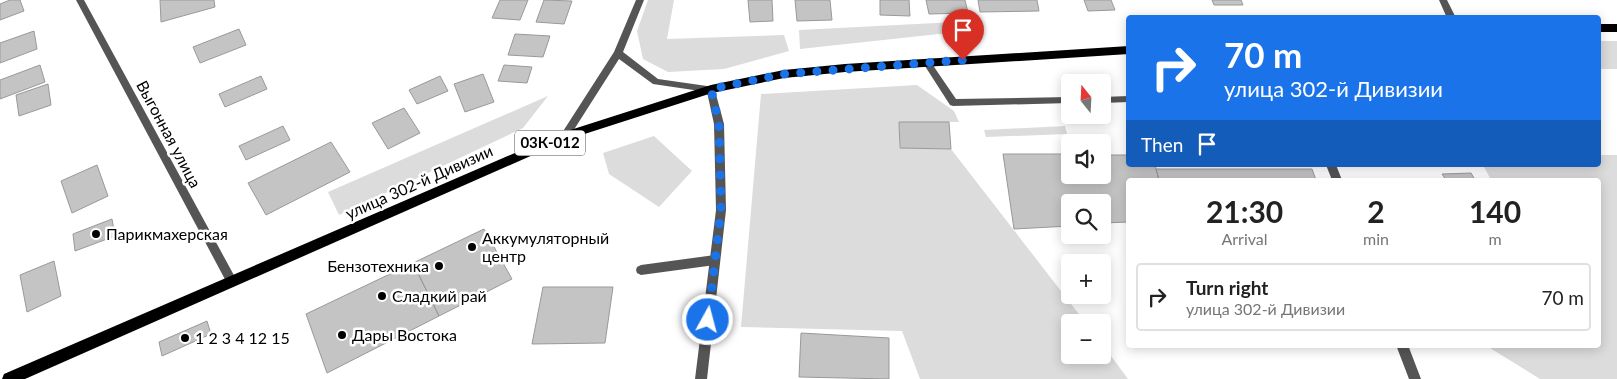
<!DOCTYPE html>
<meta charset="utf-8">
<style>
body{margin:0;font-family:Lato,sans-serif;background:#f6f6f6;color:#222;height:100vh;display:flex;flex-direction:column;font-size:19px;white-space:nowrap}
*{box-sizing:border-box;margin:0}
p{font-size:16px;color:#767676}
.icon{flex:none;width:28px;height:28px;fill:none;stroke:currentColor;stroke-width:2;stroke-linecap:round;stroke-linejoin:round}
.map{position:relative;flex:1;overflow:hidden}
.side{position:absolute;left:1126px;top:178px;width:475px;height:170px;display:flex;flex-direction:column;background:#fff;border-radius:5px;box-shadow:0 2px 12px #0003}
.side>*{flex:none}
.guide{position:absolute;left:1126px;top:15px;width:475px;height:152px;border-radius:5px;box-shadow:0 2px 12px #0003;background:#1a73e8;color:#fff;overflow:hidden}
.needle{width:32px;rotate:342deg}
.buttons{position:absolute;left:1061px;top:74px;display:grid;gap:10px}
.buttons a{display:grid;place-items:center;width:50px;height:50px;border-radius:5px;background:#fff;box-shadow:0 2px 12px #0003;font-size:25px}
.pin{position:absolute;display:grid;place-items:center;width:42px;height:42px;color:#fff;margin:-51px -21px;border-radius:50% 50% 50% 0;rotate:-45deg;box-shadow:0 0 5px #0007}
.pin .icon{rotate:45deg}
.me{position:absolute;width:55px;margin:-28px;rotate:7deg;stroke-linejoin:round;filter:drop-shadow(0 0 4px #0008)}
.turn{display:flex;align-items:center;gap:18px;height:105px;padding:0 15px;font-size:22px}
.turn .icon{width:65px;height:65px;stroke-width:2.5}
.turn b{display:block;font-size:35px;line-height:42px}
.then{display:flex;align-items:center;height:48px;padding:0 15px;background:#0003;gap:10px;font-size:19px}
.eta{display:flex;justify-content:space-evenly;align-items:center;height:85px;text-align:center}
.eta b{font-size:30px;font-weight:700;line-height:35px}
ul{padding:0;list-style:none}
li{display:flex;align-items:center;gap:15px;height:68px;margin:0 10px 8px;padding:0 5px;border:2px solid #e0e0e0;border-radius:5px}
li div{flex:1}
li b{display:block;font-size:19px}
li em{font-style:normal}
.map>svg:first-child{display:block}
</style>
<div class="map">
<svg width="1617" height="379" viewBox="0 0 1617 379">
<rect width="100%" height="100%" fill="#fff"/>
<!-- green -->
<path fill="#dcdcdc" d="M 648,0 L 674,0 L 667,39 L 784,35 L 789,51 L 724,69 L 668,72 L 643,59 L 637,31 Z
M 956,22 L 948,33 L 800,49 L 799,30 Z
M 1599,41 L 1617,41 L 1617,69 L 1599,69 Z
M 917,85 L 954,111 L 959,122 L 899,122 L 899,148 L 951,149 L 1085,322 L 1070,322 L 1070,355 L 1102,355 L 1103,345 L 1128,379 L 920,379 L 902,331 L 741,327 L 761,94 Z
M 548,96 L 523,128 L 339,215 L 328,192 Z
M 1065,126 L 1067,134 L 986,137 L 984,130 Z
M 654,136 L 692,171 L 659,207 L 609,174 L 603,153 Z
M 1599,155 L 1617,155 L 1617,379 L 1540,379 L 1485,345 L 1599,345 L 1599,180 L 1491,180 L 1483,165 L 1599,165 Z"/>
<!-- building -->
<path fill="#c4c4c4" stroke="#999" d="M 10,0 L 20,0 L 24,11 L 0,20 L 0,4 Z
M 160,0 L 214,0 L 215,7 L 161,22 Z
M 500,0 L 528,0 L 520,20 L 492,18 Z
M 544,0 L 572,1 L 564,24 L 536,22 Z
M 748,0 L 772,0 L 773,21 L 750,22 Z
M 795,0 L 830,0 L 832,20 L 797,21 Z
M 880,0 L 909,0 L 910,16 L 880,15 Z
M 926,0 L 965,0 L 968,13 L 929,14 Z
M 978,0 L 1037,0 L 1039,11 L 980,12 Z
M 1084,0 L 1111,0 L 1115,10 L 1088,11 Z
M 1212,0 L 1241,0 L 1243,5 L 1214,5 Z
M 239,29 L 246,45 L 200,63 L 193,47 Z
M 34,31 L 37,49 L 0,63 L 0,43 Z
M 515,34 L 550,36 L 543,57 L 508,55 Z
M 40,65 L 45,82 L 0,99 L 0,80 Z
M 504,65 L 532,67 L 527,83 L 498,81 Z
M 483,74 L 494,102 L 465,112 L 454,84 Z
M 261,76 L 267,89 L 225,107 L 219,94 Z
M 440,76 L 448,91 L 417,104 L 409,90 Z
M 48,84 L 51,105 L 19,116 L 16,95 Z
M 404,108 L 420,133 L 388,149 L 372,123 Z
M 899,122 L 949,122 L 951,149 L 900,148 Z
M 283,126 L 290,140 L 246,160 L 239,146 Z
M 331,142 L 350,172 L 266,215 L 248,183 Z
M 1003,154 L 1070,154 L 1070,175 L 1102,175 L 1102,155 L 1129,155 L 1129,165 L 1155,165 L 1159,180 L 1129,180 L 1129,222 L 1102,223 L 1102,202 L 1070,202 L 1070,226 L 1014,229 Z
M 97,165 L 108,196 L 72,213 L 61,181 Z
M 1156,169 L 1312,169 L 1316,180 L 1159,180 Z
M 1471,173 L 1475,180 L 1446,180 L 1442,174 Z
M 112,219 L 115,236 L 75,251 L 73,234 Z
M 484,229 L 512,279 L 439,316 L 413,263 Z
M 54,261 L 61,296 L 27,312 L 20,275 Z
M 413,263 L 439,316 L 327,373 L 306,314 Z
M 543,287 L 613,287 L 605,343 L 532,344 Z
M 207,321 L 211,334 L 162,356 L 159,342 Z
M 801,333 L 889,338 L 889,379 L 799,377 Z"/>
<g fill="none" stroke-linecap="round" stroke-linejoin="round">
<!-- service -->
<path fill="#555" fill-rule="evenodd" d="M 927,60 L 930,61 L 956,99 L 1070,97 L 1070,103 L 953,106 L 950,105 L 923,63 Z
M 1129,96 L 1129,102 L 1102,103 L 1102,97 Z
M 1326,165 L 1336,165 L 1342,180 L 1332,180 Z
M 715,255 L 719,257 L 720,260 L 719,263 L 715,265 L 641,275 L 637,273 L 636,270 L 637,267 L 641,265 Z
M 1396,345 L 1408,345 L 1421,379 L 1409,379 Z"/>
<!-- minor -->
<path fill="#555" fill-rule="evenodd" d="M 76,0 L 84,0 L 236,279 L 237,282 L 236,285 L 232,287 L 228,285 Z
M 636,0 L 644,0 L 623,52 L 658,79 L 714,87 L 724,124 L 726,210 L 707,379 L 695,379 L 716,210 L 714,124 L 707,92 L 653,84 L 619,59 L 568,139 L 565,140 L 560,136 L 614,52 Z
M 1439,0 L 1447,0 L 1456,18 L 1447,18 Z"/>
<!-- primary -->
<path fill="#000" fill-rule="evenodd" d="M 1599,24 L 1617,24 L 1617,32 L 1599,32 Z
M 1129,46 L 1129,54 L 845,72 L 784,78 L 712,93 L 569,139 L 25,379 L 2,379 L 4,374 L 561,133 L 711,85 L 784,70 L 845,64 Z"/>
</g>
<g fill="none" stroke-linecap="round" stroke-linejoin="round">
<!-- route -->
<path stroke="#1a73e8" stroke-width="9" stroke-dasharray="0 16.2" d="M 708,320 L 721,210 L 719,124 L 711,89 L 784,74 L 963,60"/>
</g>
<!-- markers -->
<g fill="#000" stroke="#fff" stroke-width="2">
<circle cx="96" cy="234" r="5"/>
<circle cx="472" cy="247" r="5"/>
<circle cx="439" cy="266" r="5"/>
<circle cx="382" cy="296" r="5"/>
<circle cx="342" cy="335" r="5"/>
<circle cx="185" cy="338" r="5"/>
</g>
<g text-anchor="middle" stroke-width="5" stroke-linejoin="round" paint-order="stroke">
<!-- shield labels -->
<rect fill="#fff" stroke="#4c4c4c" stroke-width="1" x="515" y="130.5" width="70" height="25" rx="4"/>
<g font-size="15" font-weight="bold" fill="#000">
<text x="550" y="148">03К-012</text>
</g>
<!-- street labels -->
<g font-size="16" fill="#000" stroke="#fff">
<text transform="translate(169 134) rotate(62)" y="6">Выгонная улица</text>
<text transform="translate(419 182) rotate(-24)" y="6">улица 302-й Дивизии</text>
</g>
<!-- poi labels -->
<g font-size="16" fill="#000" stroke="#fff" text-anchor="start">
<text x="106" y="240">Парикмахерская</text>
<text x="482" y="244">Аккумуляторный<tspan x="482" dy="18">центр</tspan></text>
<text x="429" y="272" text-anchor="end">Бензотехника</text>
<text x="392" y="302">Сладкий рай</text>
<text x="352" y="341">Дары Востока</text>
<text x="195" y="344">1 2 3 4 12 15</text>
</g>
</g>
</svg>
<div class="buttons">
<a><svg class="needle" viewBox="-14 -14 28 28"><path d="M0-13l5 13h-10z" fill="#e53935"/><path d="M0 13l5-13h-10z" fill="#767676"/></svg></a>
<a><svg class="icon" aria-label="sound" viewBox="0 0 24 24"><path d="M4 9h4l5-4v14l-5-4H4zM17 9q2 3 0 6"/></svg></a>
<a><svg class="icon" aria-label="search" viewBox="0 0 24 24"><circle cx="10" cy="10" r="6"/><path d="M15 15l6 6"/></svg></a>
<a>+</a>
<a>−</a>
</div>
<div class="pin" style="left:963px;top:60px;background:#d93025"><svg class="icon" aria-label="arrive" viewBox="0 0 24 24"><path d="M6 21V4h12l-3 4 3 4H6"/></svg></div>
<svg class="me" style="left:708px;top:320px" viewBox="-20 -20 40 40"><circle r="17" fill="#1a73e8" stroke="#fff" stroke-width="3"/><path d="M0-11L8 9 0 5-8 9z" fill="#fff"/></svg>
<div class="guide">
<div class="turn"><svg class="icon" aria-label="right" viewBox="0 0 24 24"><path d="M7 20v-9h11M14 6l5 5-5 5"/></svg><div><b>70 m</b>улица 302-й Дивизии</div></div>
<div class="then">Then<svg class="icon" aria-label="arrive" viewBox="0 0 24 24"><path d="M6 21V4h12l-3 4 3 4H6"/></svg></div>
</div>
<section class="side">
<div class="eta">
<div><b>21:30</b><p>Arrival</p></div>
<div><b>2</b><p>min</p></div>
<div><b>140</b><p>m</p></div>
</div>
<ul>
<li><svg class="icon" aria-label="right" viewBox="0 0 24 24"><path d="M7 20v-9h11M14 6l5 5-5 5"/></svg><div><b>Turn right</b><p>улица 302-й Дивизии</p></div><em>70 m</em></li>
</ul>
</section>
</div>
